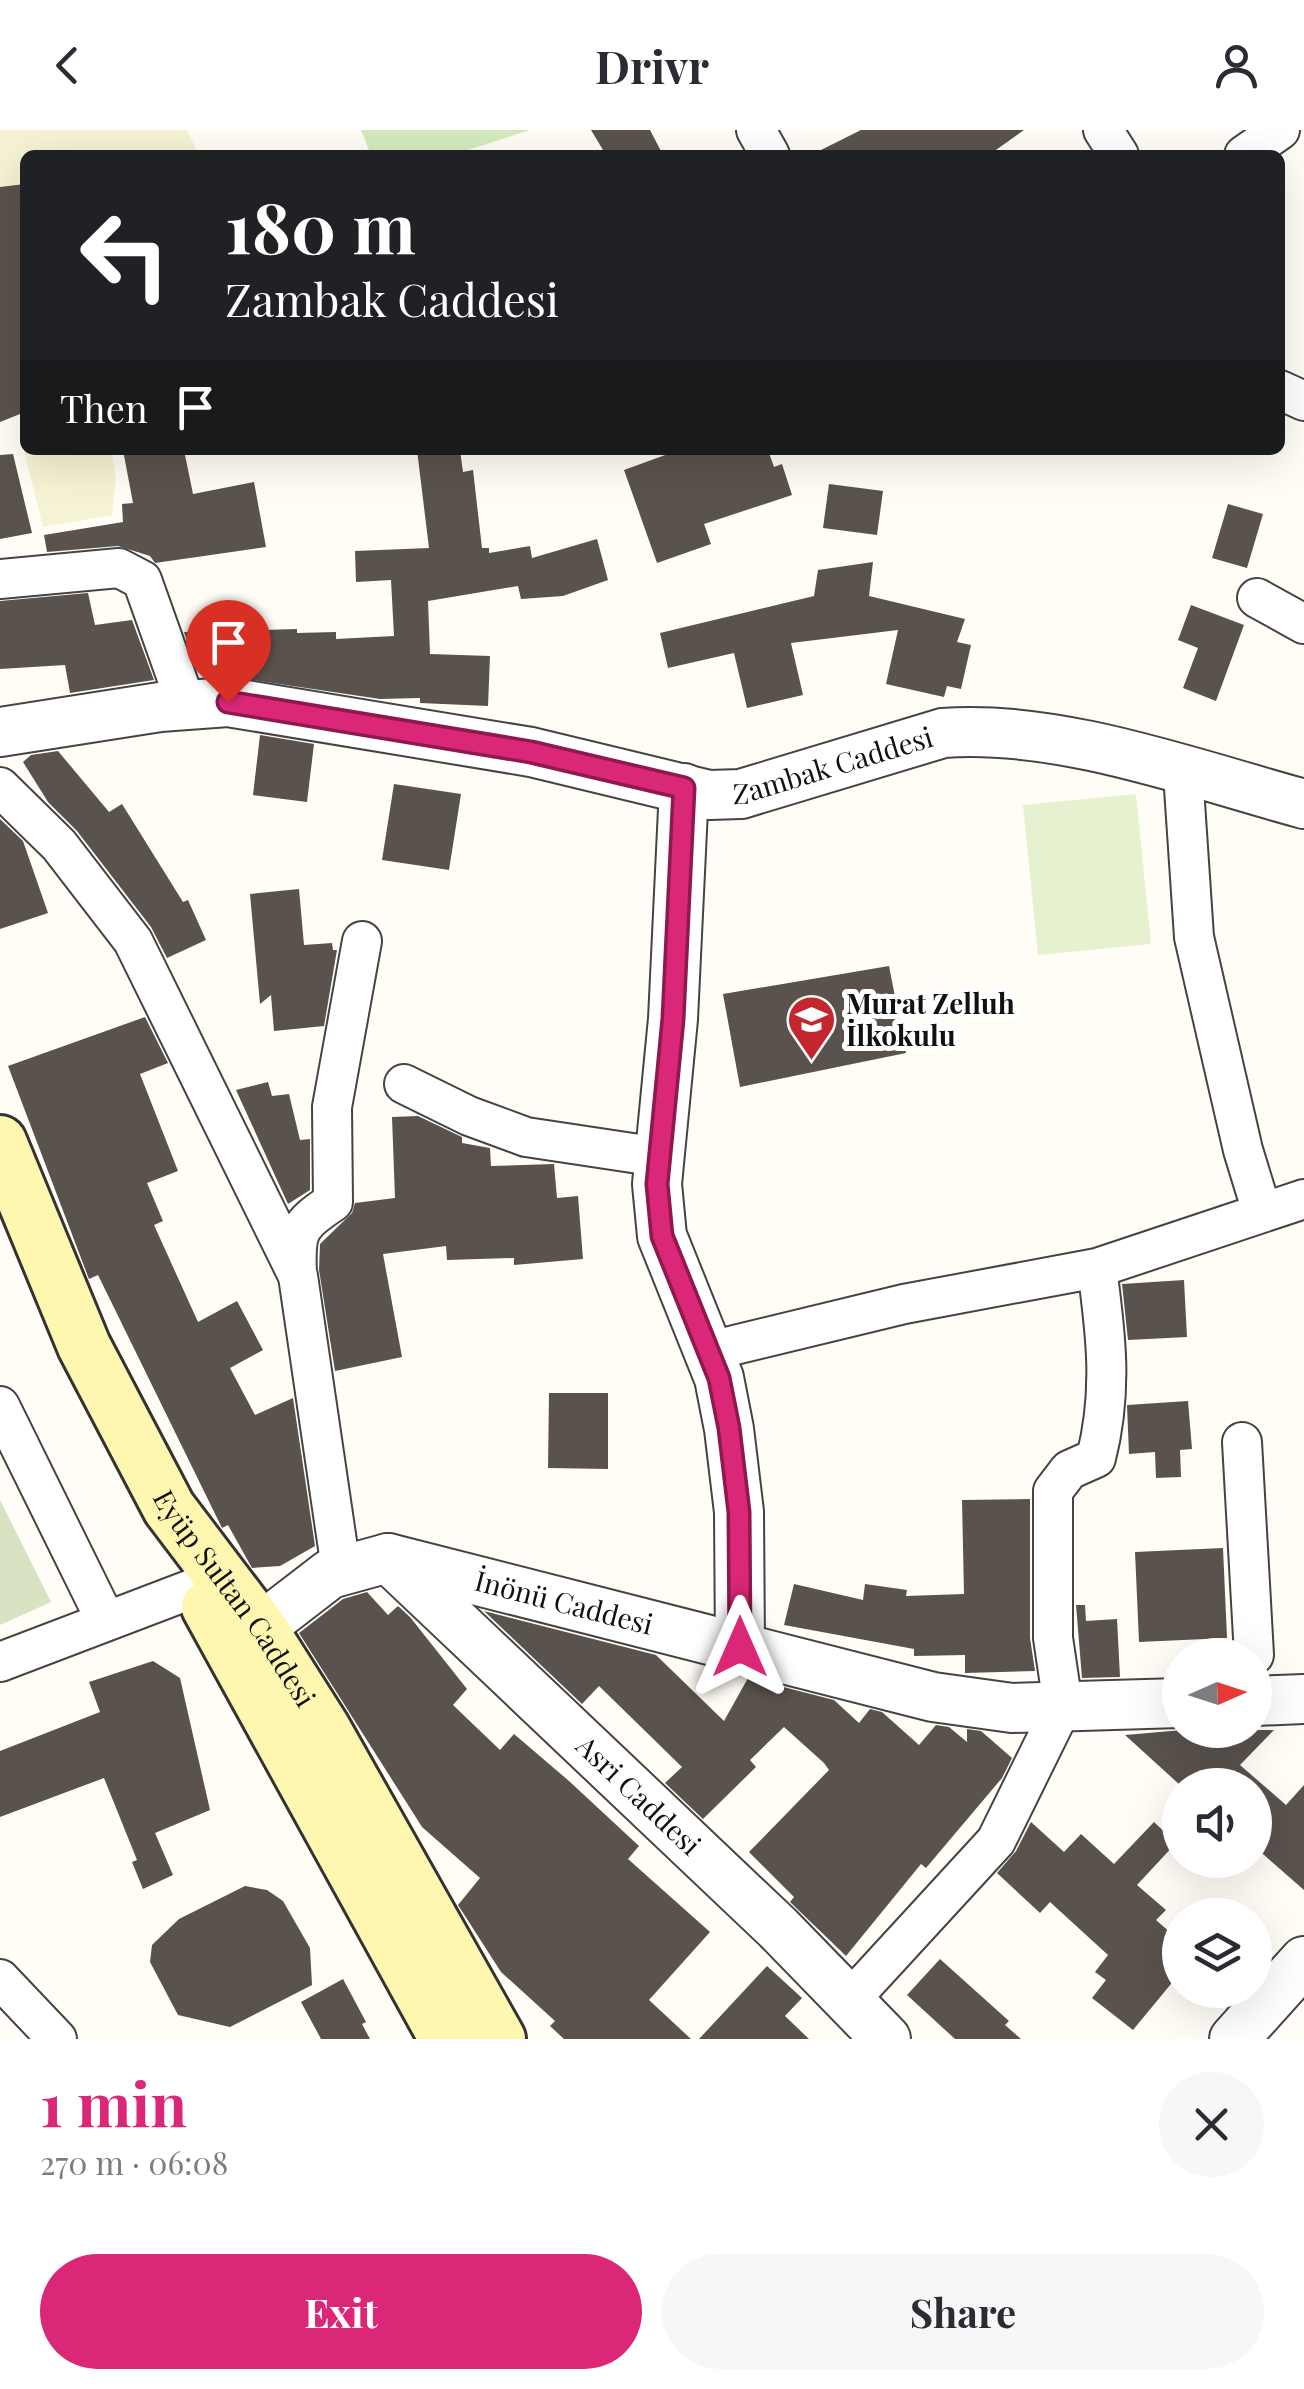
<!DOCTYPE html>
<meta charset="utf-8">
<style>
body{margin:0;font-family:"Playfair Display",serif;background:#f7f7f7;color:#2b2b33;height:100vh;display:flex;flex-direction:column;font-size:38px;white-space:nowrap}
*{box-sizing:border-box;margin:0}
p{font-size:32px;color:#7c7c81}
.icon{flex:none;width:55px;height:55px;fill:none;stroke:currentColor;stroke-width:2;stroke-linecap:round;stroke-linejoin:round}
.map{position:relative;height:1909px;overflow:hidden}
.drawer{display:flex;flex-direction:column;background:#fff;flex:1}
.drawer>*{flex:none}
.banner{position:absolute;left:20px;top:20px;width:1265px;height:305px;border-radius:15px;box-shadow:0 10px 40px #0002;background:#202124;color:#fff;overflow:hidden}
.needle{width:65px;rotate:87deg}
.fabs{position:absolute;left:1162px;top:1508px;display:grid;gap:20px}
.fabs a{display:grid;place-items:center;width:110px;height:110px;border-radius:50%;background:#fff;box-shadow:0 10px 40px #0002;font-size:50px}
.pin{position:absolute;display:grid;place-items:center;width:85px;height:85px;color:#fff;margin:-102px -42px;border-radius:50% 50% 50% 0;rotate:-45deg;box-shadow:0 0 10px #0007}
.pin .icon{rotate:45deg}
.me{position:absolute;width:110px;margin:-55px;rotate:0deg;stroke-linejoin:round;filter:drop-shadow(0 0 8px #0008)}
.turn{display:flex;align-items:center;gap:35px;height:210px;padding:0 40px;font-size:45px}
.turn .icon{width:130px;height:130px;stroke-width:2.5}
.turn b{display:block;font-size:70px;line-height:85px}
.then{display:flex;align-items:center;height:95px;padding:0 40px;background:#0003;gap:20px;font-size:38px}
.round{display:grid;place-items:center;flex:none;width:105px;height:105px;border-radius:52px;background:#f7f7f7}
.overview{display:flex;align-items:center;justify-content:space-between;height:170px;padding:0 40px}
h1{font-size:60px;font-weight:700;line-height:75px;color:#db2777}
.action{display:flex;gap:20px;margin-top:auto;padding:20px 40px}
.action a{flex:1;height:115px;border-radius:60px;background:#db2777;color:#fff;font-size:40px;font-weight:700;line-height:115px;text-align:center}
.action a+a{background:#f7f7f7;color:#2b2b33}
header{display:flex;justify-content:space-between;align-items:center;height:130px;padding:0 40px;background:#fff;font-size:45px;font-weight:700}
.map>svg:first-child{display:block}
</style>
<header><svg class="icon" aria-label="back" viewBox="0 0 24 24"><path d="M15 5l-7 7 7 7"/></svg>Drivr<svg class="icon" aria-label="person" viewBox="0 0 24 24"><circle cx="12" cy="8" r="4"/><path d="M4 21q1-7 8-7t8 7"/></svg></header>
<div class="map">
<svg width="1304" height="1909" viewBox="0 0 1304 1909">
<rect width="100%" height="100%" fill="#fffdf5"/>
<!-- farmland -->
<path fill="#f6f3d4" d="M 0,0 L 187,0 L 199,25 L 25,25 L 25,89 L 0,92 Z
M 111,320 L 116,349 L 112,385 L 43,397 L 24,321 Z"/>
<!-- green -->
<path fill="#d5ebbd" d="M 361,0 L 530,0 L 452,25 L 371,25 Z"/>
<!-- cemetery -->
<path fill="#d9e3c4" d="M 0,1370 L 51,1472 L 0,1495 Z"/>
<!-- pitch -->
<path fill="#e6f2cf" d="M 1136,664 L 1151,814 L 1038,825 L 1023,675 Z"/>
<!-- building -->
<path fill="#5a524d" d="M 591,0 L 650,0 L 663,25 L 606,25 Z
M 861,0 L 1024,0 L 989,25 L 811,25 Z
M 25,54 L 25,282 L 0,292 L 0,57 Z
M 123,320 L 184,320 L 193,364 L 254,352 L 266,417 L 155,433 L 150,426 L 118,416 L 47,422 L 44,405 L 123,392 L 122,374 L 133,373 Z
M 417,320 L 460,320 L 463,342 L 473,340 L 482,418 L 489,418 L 489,423 L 530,416 L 532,428 L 597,409 L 608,450 L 563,466 L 521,469 L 518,456 L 428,471 L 430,524 L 490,526 L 488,576 L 420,573 L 420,568 L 380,569 L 198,542 L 184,502 L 297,499 L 297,503 L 336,502 L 336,509 L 394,506 L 391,450 L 356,452 L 355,421 L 429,418 Z
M 679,320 L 768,320 L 774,337 L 782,334 L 792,365 L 704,394 L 711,414 L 657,433 L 624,340 Z
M 13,324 L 32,403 L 0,409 L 0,325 Z
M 829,354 L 883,361 L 877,405 L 823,398 Z
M 1228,374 L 1263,384 L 1247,438 L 1212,428 Z
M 873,432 L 869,466 L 965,489 L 957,512 L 971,515 L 961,559 L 947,556 L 944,567 L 886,554 L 898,500 L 791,513 L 803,565 L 747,578 L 734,523 L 668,538 L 660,503 L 814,466 L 818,440 Z
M 88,463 L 95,495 L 132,490 L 154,550 L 70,563 L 65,535 L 0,539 L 0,471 Z
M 1191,475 L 1244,495 L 1216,571 L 1183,558 L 1198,518 L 1178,510 Z
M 260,605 L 314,614 L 307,672 L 253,665 Z
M 58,621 L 109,682 L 122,674 L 183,772 L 188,770 L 206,810 L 167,828 L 151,797 L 77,701 L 48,672 L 23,632 L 31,625 Z
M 394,654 L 461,664 L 449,740 L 382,730 Z
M 0,689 L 23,711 L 48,783 L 0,799 Z
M 299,759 L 304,815 L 332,813 L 333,820 L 337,820 L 324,896 L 274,901 L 271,865 L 260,874 L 250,764 Z
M 889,836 L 906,923 L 740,957 L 723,864 Z
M 145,887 L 168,933 L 140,944 L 178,1041 L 147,1053 L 163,1091 L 154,1095 L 198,1192 L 237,1171 L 263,1220 L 230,1238 L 255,1285 L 293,1268 L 315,1416 L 280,1436 L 252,1438 L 228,1395 L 222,1398 L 98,1145 L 89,1149 L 8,936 Z
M 268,952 L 272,966 L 289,964 L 300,1010 L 310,1009 L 310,1060 L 288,1074 L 236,960 Z
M 418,986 L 462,1007 L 462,1013 L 490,1018 L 491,1036 L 554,1034 L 557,1068 L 578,1066 L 583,1129 L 514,1135 L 514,1128 L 447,1130 L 446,1116 L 383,1124 L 402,1227 L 335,1241 L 319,1140 L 320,1114 L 352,1083 L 355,1073 L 395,1068 L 392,987 Z
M 1184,1150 L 1187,1207 L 1128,1210 L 1122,1154 Z
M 549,1263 L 608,1263 L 608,1339 L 548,1338 Z
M 1188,1271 L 1192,1319 L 1180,1320 L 1181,1347 L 1156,1348 L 1155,1322 L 1129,1324 L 1127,1275 Z
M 1030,1369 L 1030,1508 L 1035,1541 L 965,1543 L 965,1525 L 914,1526 L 914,1519 L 784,1495 L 794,1454 L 863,1470 L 865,1454 L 907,1460 L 906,1466 L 964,1464 L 962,1370 Z
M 1223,1418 L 1227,1508 L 1139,1512 L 1135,1422 Z
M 367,1462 L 388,1485 L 398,1476 L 410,1487 L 467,1559 L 453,1575 L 500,1620 L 514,1604 L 569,1651 L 639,1716 L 628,1729 L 710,1802 L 649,1870 L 691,1909 L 564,1909 L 550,1896 L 555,1891 L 501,1842 L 458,1775 L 480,1748 L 422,1697 L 299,1503 L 343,1469 Z
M 1076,1475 L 1085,1475 L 1086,1491 L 1117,1489 L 1120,1547 L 1082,1548 Z
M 484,1481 L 656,1525 L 724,1591 L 748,1548 L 834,1570 L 859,1593 L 870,1579 L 882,1582 L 919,1615 L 936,1595 L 949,1597 L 967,1612 L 967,1599 L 981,1601 L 1012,1628 L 1002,1648 L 926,1738 L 921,1734 L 846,1826 L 790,1772 L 794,1767 L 749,1722 L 829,1640 L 824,1633 L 784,1597 L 750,1630 L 756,1637 L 703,1689 L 665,1653 L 682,1637 L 599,1556 L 582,1574 Z
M 153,1531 L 180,1548 L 210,1680 L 155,1703 L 173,1745 L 143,1759 L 132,1732 L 137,1730 L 104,1648 L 0,1687 L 0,1621 L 100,1582 L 89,1552 Z
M 1183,1600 L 1274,1600 L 1240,1635 L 1286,1675 L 1304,1655 L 1304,1760 L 1255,1717 L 1255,1655 L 1180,1655 L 1125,1605 Z
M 1031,1692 L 1064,1722 L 1081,1704 L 1114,1734 L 1154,1692 L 1176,1713 L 1137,1755 L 1166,1780 L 1156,1790 L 1180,1811 L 1180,1843 L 1133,1900 L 1092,1868 L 1106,1850 L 1095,1842 L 1108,1825 L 1050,1772 L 1040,1783 L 997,1743 L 1016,1721 Z
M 245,1756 L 267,1760 L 283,1771 L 310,1818 L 312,1855 L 230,1897 L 178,1885 L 150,1832 L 152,1815 L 179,1789 Z
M 940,1829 L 1009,1891 L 1005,1895 L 1021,1909 L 955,1909 L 907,1865 Z
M 767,1836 L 802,1868 L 785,1886 L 809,1909 L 699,1909 Z
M 343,1849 L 366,1892 L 362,1894 L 370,1909 L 321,1909 L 301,1872 Z"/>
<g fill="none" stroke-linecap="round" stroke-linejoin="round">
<defs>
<path id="minor" d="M 756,0 L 770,25
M 1103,0 L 1119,25
M 1244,25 L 1280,0
M 1280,260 L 1304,271
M 0,449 L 119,438 L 142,450 L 186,574
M 1257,468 L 1304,494
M 1183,643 L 1194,807 L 1243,1020 L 1262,1082
M 0,657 L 59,715 L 133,811 L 298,1146 L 341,1439
M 404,954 L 469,986 L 526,1007 L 659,1027
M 297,1143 C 295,1101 298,1095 333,1072 L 332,977 L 362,811
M 710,1221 L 904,1174 L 1097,1138 L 1304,1069
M 0,1276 L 105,1489
M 1242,1312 L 1254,1525
M 0,1532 L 197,1457
M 0,1849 L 57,1909
M 849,1871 L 996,1711 L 1063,1575 L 1053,1508 L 1053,1361 L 1069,1340 L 1096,1328 C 1113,1262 1106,1205 1097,1138"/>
<g id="tertiary">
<path id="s1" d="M 0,602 L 160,577 L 228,572 L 531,622 L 709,665 L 741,664 L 943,603 C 1058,594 1194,644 1304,674"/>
<path d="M 684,658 L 673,889 L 657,1054 L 662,1106 L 719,1248 L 729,1299 L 739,1382 L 740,1517"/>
<path id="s2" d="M 388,1428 L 778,1798 L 886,1909"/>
<path id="s3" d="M 260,1498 L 330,1444 L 388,1428 L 933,1567 L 1012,1578 L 1180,1573"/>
<path d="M 1255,1571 L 1304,1569"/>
<path d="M 1234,1909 L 1304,1831"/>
</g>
<g id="secondary">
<path id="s4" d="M 0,1012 L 84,1216 L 169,1378 L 260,1498 L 324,1599 L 499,1909"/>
<path d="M 208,1477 L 446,1909"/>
</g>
</defs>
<!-- minor casing -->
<use href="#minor" stroke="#444" stroke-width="42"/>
<!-- tertiary casing -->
<use href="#tertiary" stroke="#444" stroke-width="52"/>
<!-- secondary casing -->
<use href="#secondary" stroke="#333" stroke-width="58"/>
<!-- minor -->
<use href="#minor" stroke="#fff" stroke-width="38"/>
<!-- tertiary -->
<use href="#tertiary" stroke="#fff" stroke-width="48"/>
<!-- secondary -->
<use href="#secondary" stroke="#fff6b0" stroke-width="52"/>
</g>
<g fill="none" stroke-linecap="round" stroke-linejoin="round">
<defs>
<path id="route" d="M 228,572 L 531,622 L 684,658 L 673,889 L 657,1054 L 662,1106 L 719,1248 L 729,1298 L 739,1382 L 740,1517"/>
</defs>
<!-- route casing -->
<use href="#route" stroke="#8e194d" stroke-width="25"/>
<!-- route -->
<use href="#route" stroke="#db2777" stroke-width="18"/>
</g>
<!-- icons -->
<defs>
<symbol id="school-pin" viewBox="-11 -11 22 30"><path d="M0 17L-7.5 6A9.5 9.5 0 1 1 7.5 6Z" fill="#c4262e" stroke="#fff"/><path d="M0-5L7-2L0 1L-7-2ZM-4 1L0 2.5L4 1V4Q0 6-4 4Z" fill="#fff"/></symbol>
</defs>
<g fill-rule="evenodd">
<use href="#school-pin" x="784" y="862" width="55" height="75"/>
</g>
<g text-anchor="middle" stroke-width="10" stroke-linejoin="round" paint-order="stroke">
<!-- street labels -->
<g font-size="28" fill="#111" stroke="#fff">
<text dy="10" stroke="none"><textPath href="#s1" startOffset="848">Zambak Caddesi</textPath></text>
<text dy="10" stroke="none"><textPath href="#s4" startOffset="515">Eyüp Sultan Caddesi</textPath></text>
<text dy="10" stroke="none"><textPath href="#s3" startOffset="330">İnönü Caddesi</textPath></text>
<text dy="10" stroke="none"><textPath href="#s2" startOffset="345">Asri Caddesi</textPath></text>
</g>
<!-- poi labels -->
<g font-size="28" font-weight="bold" fill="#111" stroke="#fff" text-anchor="start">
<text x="846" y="884">Murat Zelluh<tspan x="846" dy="32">İlkokulu</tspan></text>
</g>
</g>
</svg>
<div class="fabs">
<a><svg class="needle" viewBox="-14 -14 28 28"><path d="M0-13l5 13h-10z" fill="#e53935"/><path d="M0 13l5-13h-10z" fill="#7c7c81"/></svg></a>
<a><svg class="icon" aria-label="sound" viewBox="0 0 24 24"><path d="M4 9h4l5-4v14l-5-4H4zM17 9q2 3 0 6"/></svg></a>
<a><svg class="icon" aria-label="layers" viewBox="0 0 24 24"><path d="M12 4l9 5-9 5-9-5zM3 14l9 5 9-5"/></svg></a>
</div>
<div class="pin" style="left:228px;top:572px;background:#d93025"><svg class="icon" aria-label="arrive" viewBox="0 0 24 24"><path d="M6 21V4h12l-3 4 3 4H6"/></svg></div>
<svg class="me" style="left:740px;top:1517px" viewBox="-20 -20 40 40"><path d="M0-17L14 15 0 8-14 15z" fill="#db2777" stroke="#fff" stroke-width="4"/></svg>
<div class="banner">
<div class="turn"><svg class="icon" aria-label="left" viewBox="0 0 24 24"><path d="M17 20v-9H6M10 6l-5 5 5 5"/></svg><div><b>180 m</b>Zambak Caddesi</div></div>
<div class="then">Then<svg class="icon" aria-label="arrive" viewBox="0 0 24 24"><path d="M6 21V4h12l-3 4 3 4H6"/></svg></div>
</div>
</div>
<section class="drawer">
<div class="overview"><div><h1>1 min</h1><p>270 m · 06:08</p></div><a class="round"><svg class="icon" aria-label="close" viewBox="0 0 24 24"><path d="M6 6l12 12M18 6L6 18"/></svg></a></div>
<div class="action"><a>Exit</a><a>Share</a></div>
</section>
